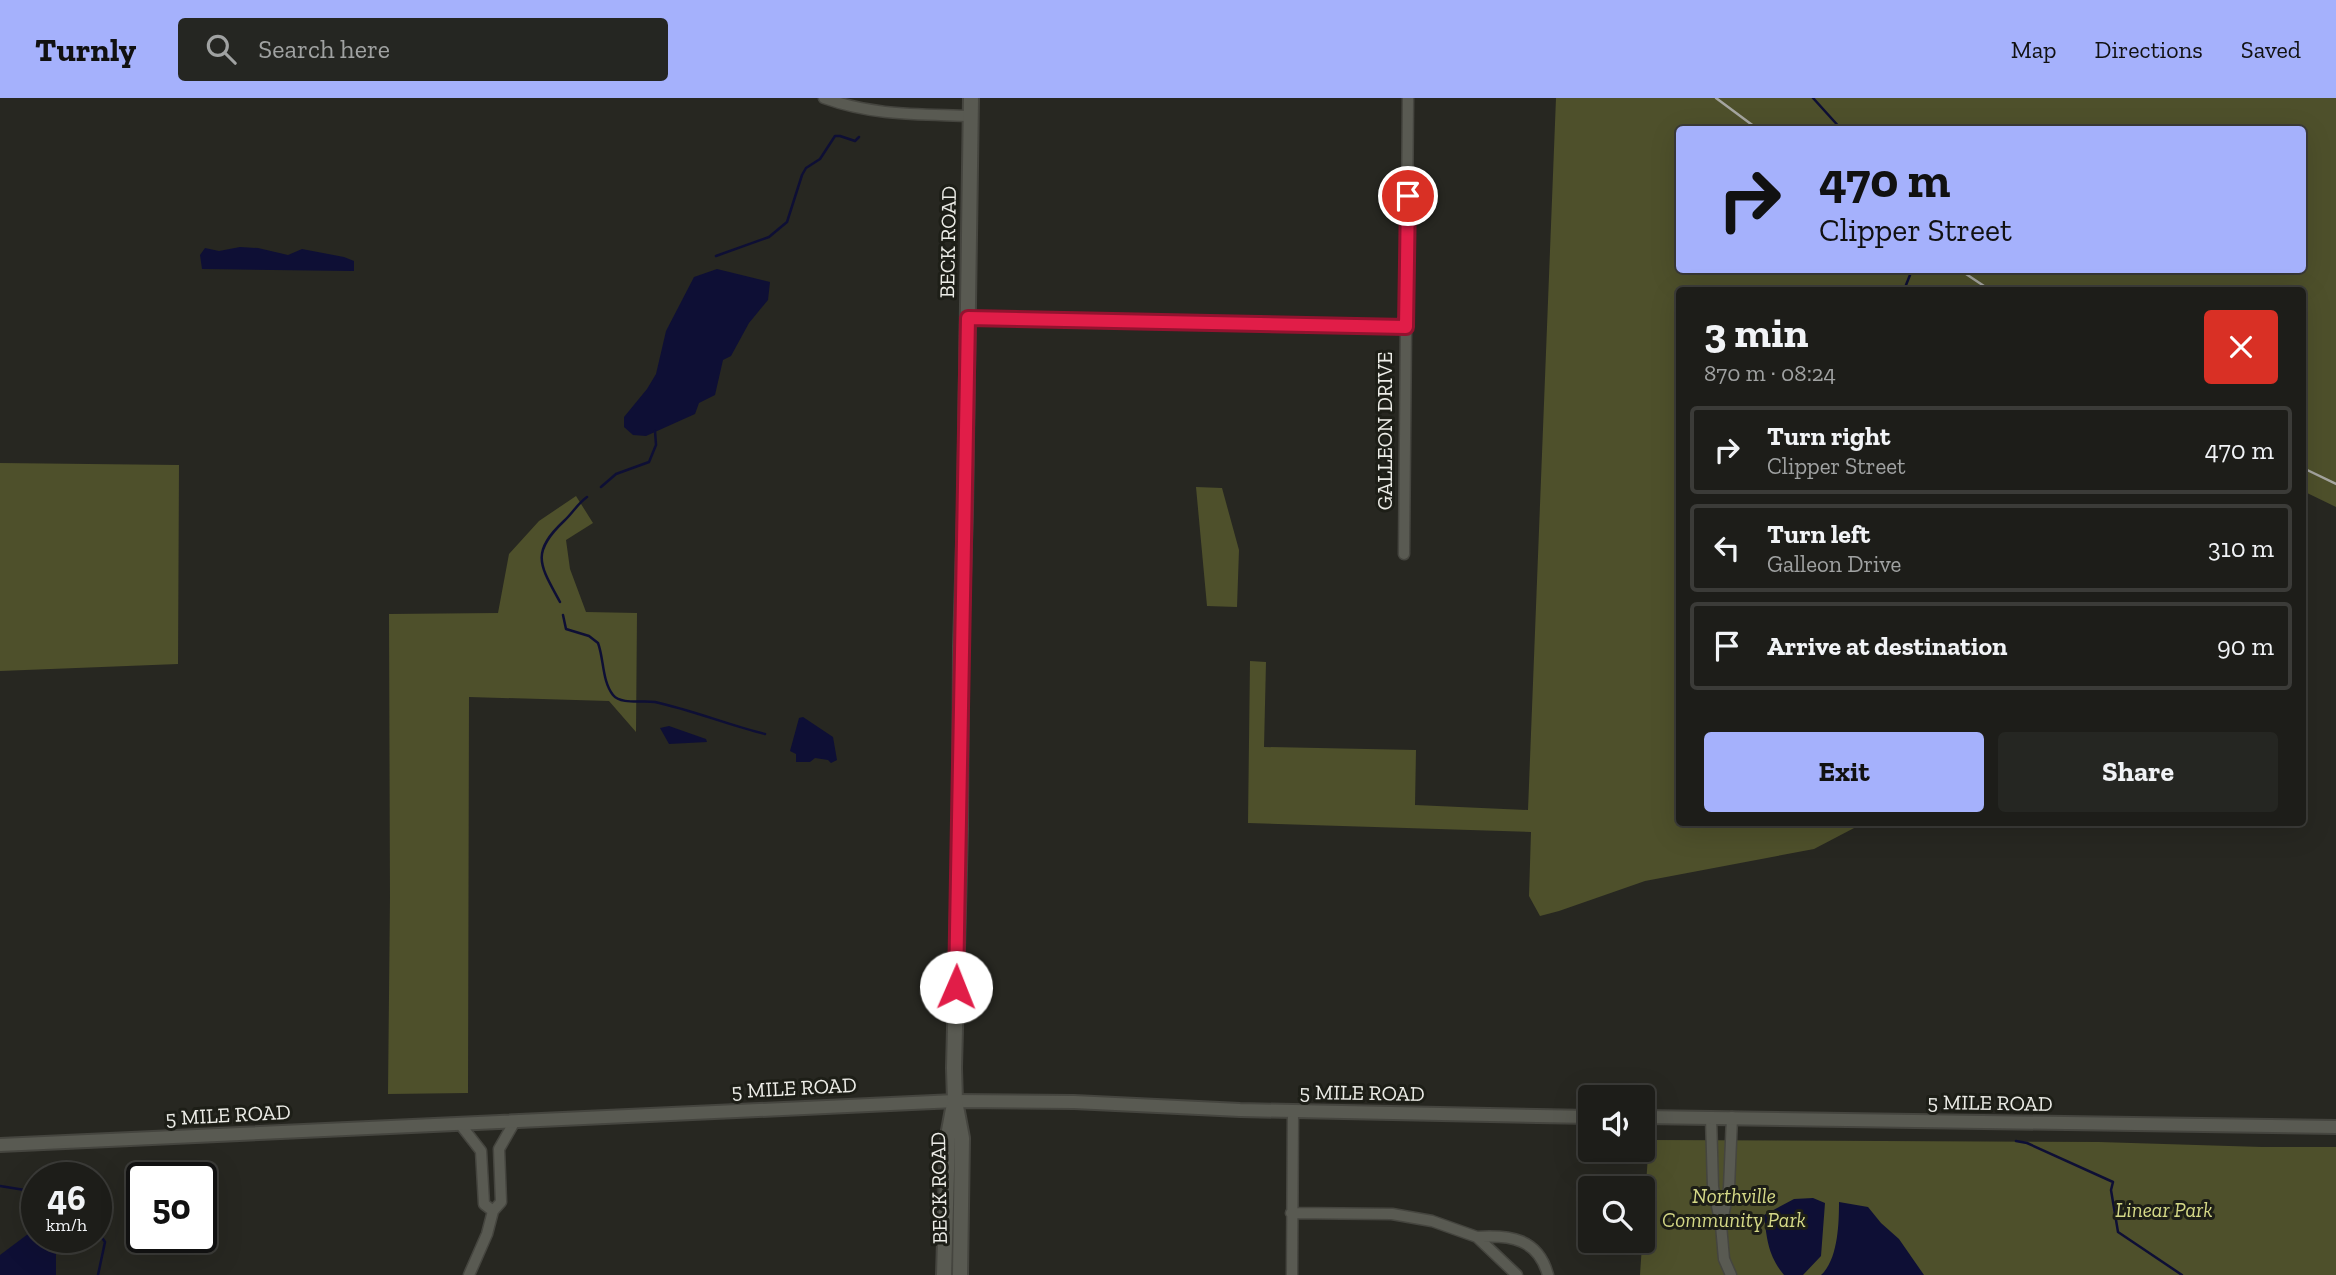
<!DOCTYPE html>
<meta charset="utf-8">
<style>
body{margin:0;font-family:"Zilla Slab",serif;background:#252622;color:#f1f3f6;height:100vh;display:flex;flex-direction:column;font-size:26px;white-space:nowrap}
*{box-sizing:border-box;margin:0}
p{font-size:23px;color:#a0a2a2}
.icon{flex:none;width:38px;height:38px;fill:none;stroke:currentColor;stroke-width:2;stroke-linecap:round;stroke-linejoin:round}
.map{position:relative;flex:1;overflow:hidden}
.panel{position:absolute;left:1676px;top:189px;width:630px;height:539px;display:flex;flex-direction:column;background:#1d1d19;border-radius:7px;box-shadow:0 7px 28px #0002,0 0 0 2px #3b3b38}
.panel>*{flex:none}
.top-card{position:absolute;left:1676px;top:28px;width:630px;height:147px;border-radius:7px;box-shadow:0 7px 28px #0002,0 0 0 2px #3b3b38;background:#a5b1fc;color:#111;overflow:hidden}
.controls{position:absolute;left:1578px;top:987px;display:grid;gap:14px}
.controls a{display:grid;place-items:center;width:77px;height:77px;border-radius:7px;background:#1d1d19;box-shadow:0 7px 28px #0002,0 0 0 2px #3b3b38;font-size:35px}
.speed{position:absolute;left:21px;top:1064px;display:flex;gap:14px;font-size:35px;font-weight:700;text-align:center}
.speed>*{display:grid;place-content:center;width:91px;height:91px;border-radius:50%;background:#1d1d19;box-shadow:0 7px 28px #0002,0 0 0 2px #3b3b38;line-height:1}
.speed small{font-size:18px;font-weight:400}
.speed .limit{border:4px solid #111;border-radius:10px;background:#fff;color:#111}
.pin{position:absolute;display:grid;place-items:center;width:60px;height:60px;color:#fff;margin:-30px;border:4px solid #fff;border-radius:50%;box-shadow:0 2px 7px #0007}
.me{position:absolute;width:77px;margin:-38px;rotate:1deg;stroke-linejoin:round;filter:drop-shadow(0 0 5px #0008)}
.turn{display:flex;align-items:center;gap:24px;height:147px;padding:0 28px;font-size:32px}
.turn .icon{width:91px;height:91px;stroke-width:2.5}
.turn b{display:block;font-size:49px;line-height:60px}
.round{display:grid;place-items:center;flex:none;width:74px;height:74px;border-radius:7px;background:#252622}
.headline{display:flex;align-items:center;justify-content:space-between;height:119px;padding:0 28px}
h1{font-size:42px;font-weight:700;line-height:52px}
.cta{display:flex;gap:14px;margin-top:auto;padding:14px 28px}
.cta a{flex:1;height:80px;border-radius:7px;background:#a5b1fc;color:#111;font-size:28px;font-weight:700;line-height:80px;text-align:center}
.cta a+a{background:#252622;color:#f1f3f6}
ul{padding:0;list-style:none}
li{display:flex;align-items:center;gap:21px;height:88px;margin:0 14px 10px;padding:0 14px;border:4px solid #3b3b38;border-radius:7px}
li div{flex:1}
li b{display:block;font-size:26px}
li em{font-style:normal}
header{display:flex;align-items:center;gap:42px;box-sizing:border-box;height:98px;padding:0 35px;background:#a5b1fc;color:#111}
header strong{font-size:33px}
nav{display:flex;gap:38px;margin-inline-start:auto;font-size:24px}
.search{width:490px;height:63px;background:#252622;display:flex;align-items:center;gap:18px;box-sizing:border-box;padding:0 24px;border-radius:7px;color:#a0a2a2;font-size:26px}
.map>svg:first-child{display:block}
</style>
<header>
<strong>Turnly</strong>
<div class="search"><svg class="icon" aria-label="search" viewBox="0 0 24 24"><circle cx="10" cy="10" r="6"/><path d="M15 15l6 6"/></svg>Search here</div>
<nav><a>Map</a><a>Directions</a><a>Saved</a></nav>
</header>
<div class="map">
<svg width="2336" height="1177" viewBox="0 0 2336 1177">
<rect width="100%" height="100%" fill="#272721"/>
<!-- green -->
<path fill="#4e502b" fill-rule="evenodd" d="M 1556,0 L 2336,0 L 2336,409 L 2303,393 L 2303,192 L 1680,192 L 1680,724 L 1857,725 L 1856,729 L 1814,751 L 1645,783 L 1559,813 L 1540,818 L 1529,798 L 1531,734 L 1248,725 L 1250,563 L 1266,564 L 1264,649 L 1416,652 L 1415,707 L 1528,712 ZM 1680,32 L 2303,32 L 2303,172 L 1680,172 Z
M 0,365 L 179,367 L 178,566 L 0,573 Z
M 1196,389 L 1222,390 L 1239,452 L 1237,509 L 1207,508 Z
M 576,398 L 593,425 L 566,442 L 570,471 L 586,514 L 637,515 L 636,634 L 609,603 L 469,599 L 468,995 L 388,996 L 390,799 L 389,516 L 498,515 L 509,456 L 539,423 Z
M 1649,1042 L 2099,1044 L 2262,1049 L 2336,1049 L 2336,1177 L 1640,1177 Z"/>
<!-- water -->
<path fill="#0e0f35" d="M 240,149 L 258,150 L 288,157 L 302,151 L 344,159 L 354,163 L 354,173 L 351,173 L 202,171 L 200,157 L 205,150 L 219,153 Z
M 717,171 L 770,184 L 768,202 L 749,225 L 731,258 L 723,262 L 715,297 L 699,305 L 695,316 L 646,338 L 633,337 L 624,329 L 624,319 L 647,291 L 656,276 L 666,233 L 694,179 Z
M 803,619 L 833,639 L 837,662 L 831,665 L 828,662 L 815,660 L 810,664 L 796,664 L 796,656 L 790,653 L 799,620 Z
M 669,628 L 706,641 L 707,644 L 669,646 L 660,630 Z
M 1813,1100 L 1825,1105 L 1821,1158 L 1803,1177 L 1784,1177 C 1768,1157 1767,1142 1764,1117 L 1794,1101 Z
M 1839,1104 L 1868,1109 L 1881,1125 L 1899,1141 L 1924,1177 L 1821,1177 C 1838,1162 1839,1125 1839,1104 Z
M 37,1134 L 37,1139 L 49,1139 L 53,1142 L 56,1155 L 56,1177 L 0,1177 L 0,1157 L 28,1136 Z"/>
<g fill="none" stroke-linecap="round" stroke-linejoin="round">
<!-- stream -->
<path stroke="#0e0f35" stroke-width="2.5" d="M 1813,0 L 1842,32
M 716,158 L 769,139 L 787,124 L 802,77 L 806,70 L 820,61 L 835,38 L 840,38 L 855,43 L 859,39
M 1904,192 L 1912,172
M 601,389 L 616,376 L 649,364 L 656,347 L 655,333
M 560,504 C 540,467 530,455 564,423 C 573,415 577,406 587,399
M 563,517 L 566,531 L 589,538 L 598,545 C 604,561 602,583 613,597 C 621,607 643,602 655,604 C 692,612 728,627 765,636
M 2016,1043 L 2027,1045 L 2113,1084 L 2111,1092 L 2118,1134 L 2182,1177
M 0,1088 L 37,1094
M 96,1131 L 105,1144 L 98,1177"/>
<defs>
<path id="minor" d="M 824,0 C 874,18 918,16 970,18
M 968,221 L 1406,229
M 1404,456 L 1408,0
M 1711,1019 L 1713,1089 L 1721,1127 L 1724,1161 L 1731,1177
M 460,1026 L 481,1053 L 484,1106 L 493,1113 L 501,1104 L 499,1051 L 515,1023
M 1291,1115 L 1392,1116 L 1432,1123 L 1477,1139 L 1517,1177
M 1722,1123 L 1729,1090 L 1732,1019
M 1477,1139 C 1510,1137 1538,1140 1548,1177
M 469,1177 L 487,1136 L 493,1113
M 1292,1177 L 1293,1013"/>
<path id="tertiary" d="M 1643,1019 L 2336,1029
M 0,1047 L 955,1003 L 1074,1004 L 1240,1012 L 1591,1019"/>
<path id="secondary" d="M 944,1177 L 948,1038 L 953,1011
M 960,1177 L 962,1040 L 955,1003 L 954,970 L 960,731 L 961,548 L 965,412 L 971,0"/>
</defs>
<!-- minor casing -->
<use href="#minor" stroke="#45453f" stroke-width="13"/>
<!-- tertiary casing -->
<use href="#tertiary" stroke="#45453f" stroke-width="16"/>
<!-- secondary casing -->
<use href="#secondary" stroke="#45453f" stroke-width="18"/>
<!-- minor -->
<use href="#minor" stroke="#595a52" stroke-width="10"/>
<!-- tertiary -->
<use href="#tertiary" stroke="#595a52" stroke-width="12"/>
<!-- secondary -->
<use href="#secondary" stroke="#595a52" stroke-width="14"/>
<!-- rail -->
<path stroke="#a5a59f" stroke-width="2.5" d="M 1716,0 L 1759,32
M 1960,172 L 1990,192
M 2303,370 L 2336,386"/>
</g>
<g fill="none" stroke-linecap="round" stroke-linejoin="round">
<defs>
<path id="route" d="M 956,889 L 968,220 L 1406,229 L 1408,98"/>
</defs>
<!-- route casing -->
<use href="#route" stroke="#92132f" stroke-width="18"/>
<!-- route -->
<use href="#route" stroke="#e11d48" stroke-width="12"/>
</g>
<g text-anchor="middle" stroke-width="6" stroke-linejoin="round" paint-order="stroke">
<!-- street labels -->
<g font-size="21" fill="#ecece7" stroke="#1d1e17">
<text transform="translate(948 144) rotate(-89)" y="7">BECK ROAD</text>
<text transform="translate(1385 333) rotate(-90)" y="7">GALLEON DRIVE</text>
<text transform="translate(794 990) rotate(-3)" y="7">5 MILE ROAD</text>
<text transform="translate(1362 995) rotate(1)" y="7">5 MILE ROAD</text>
<text transform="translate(1990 1005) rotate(1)" y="7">5 MILE ROAD</text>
<text transform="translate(228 1017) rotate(-3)" y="7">5 MILE ROAD</text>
<text transform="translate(939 1090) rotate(-91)" y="7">BECK ROAD</text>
</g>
<!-- park labels -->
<g font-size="21" font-style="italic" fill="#d5d987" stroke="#1d1e17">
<text x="1734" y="1105">Northville<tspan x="1734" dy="24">Community Park</tspan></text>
<text x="2164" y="1119">Linear Park</text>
</g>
</g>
</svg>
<div class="controls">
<a><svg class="icon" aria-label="sound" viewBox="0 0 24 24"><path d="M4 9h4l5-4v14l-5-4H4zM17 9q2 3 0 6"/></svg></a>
<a><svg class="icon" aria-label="search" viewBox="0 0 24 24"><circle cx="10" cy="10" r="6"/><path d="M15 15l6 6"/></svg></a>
</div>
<div class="speed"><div>46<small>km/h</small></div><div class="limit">50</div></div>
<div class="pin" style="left:1408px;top:98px;background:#d93025"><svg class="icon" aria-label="arrive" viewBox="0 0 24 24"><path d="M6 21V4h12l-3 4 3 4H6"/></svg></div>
<svg class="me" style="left:956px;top:889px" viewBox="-20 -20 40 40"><circle r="19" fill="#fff"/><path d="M0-13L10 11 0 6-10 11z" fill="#e11d48"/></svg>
<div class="top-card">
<div class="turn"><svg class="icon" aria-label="right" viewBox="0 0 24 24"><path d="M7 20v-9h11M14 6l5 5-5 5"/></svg><div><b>470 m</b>Clipper Street</div></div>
</div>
<section class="panel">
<div class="headline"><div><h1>3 min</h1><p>870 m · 08:24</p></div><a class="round" style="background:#d93025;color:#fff"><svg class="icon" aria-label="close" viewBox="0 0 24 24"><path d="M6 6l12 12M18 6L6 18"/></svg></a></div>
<ul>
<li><svg class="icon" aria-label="right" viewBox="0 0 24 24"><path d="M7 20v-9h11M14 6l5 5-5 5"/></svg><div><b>Turn right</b><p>Clipper Street</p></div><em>470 m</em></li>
<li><svg class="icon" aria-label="left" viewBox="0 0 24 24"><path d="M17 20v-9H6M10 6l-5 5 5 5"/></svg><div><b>Turn left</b><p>Galleon Drive</p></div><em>310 m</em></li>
<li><svg class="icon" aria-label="arrive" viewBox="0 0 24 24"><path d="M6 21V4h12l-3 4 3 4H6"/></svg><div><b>Arrive at destination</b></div><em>90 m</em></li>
</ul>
<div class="cta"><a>Exit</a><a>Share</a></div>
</section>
</div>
